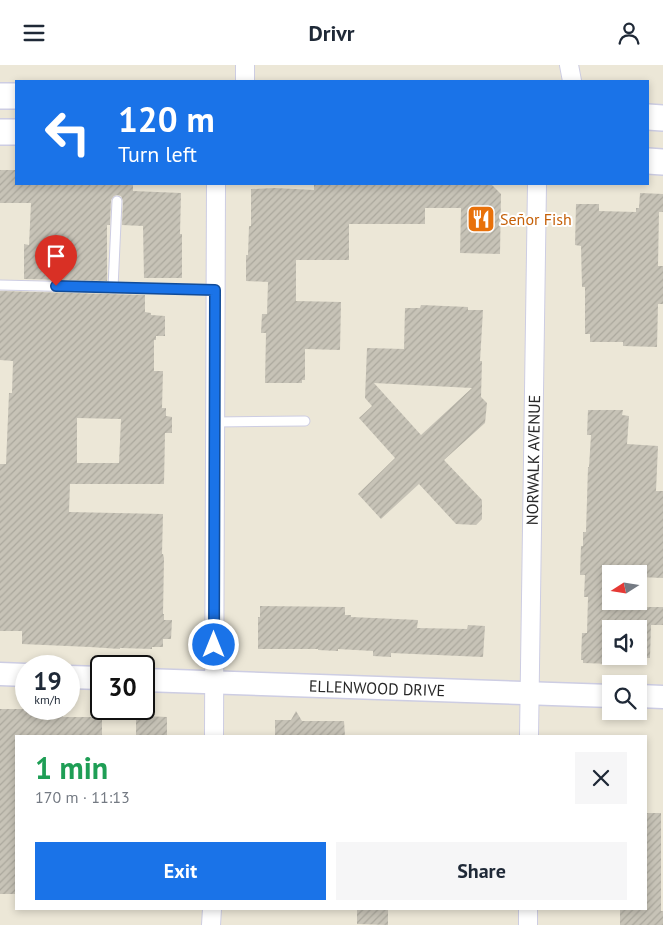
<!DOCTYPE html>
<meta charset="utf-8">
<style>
body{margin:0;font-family:"PT Sans",sans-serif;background:#f6f6f7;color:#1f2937;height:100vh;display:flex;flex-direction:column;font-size:19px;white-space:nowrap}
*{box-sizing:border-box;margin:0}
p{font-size:16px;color:#747a83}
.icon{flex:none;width:28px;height:28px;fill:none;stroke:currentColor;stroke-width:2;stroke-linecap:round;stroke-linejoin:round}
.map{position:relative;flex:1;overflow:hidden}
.details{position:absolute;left:15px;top:670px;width:632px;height:175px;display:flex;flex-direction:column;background:#fff;border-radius:0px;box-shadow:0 2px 8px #0003}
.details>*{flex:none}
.banner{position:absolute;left:15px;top:15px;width:634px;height:105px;border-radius:0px;box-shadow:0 2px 8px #0003;background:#1a73e8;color:#fff;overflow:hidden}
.needle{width:32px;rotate:258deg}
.controls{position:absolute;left:602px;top:500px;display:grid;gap:10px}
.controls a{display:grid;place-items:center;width:45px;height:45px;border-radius:0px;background:#fff;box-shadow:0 2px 8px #0003;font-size:25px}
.speed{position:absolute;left:15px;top:590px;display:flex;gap:10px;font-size:25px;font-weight:700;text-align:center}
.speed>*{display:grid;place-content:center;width:65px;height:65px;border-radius:50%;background:#fff;box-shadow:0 2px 8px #0003;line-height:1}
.speed small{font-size:12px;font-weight:400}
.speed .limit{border:2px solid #111;border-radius:8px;background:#fff;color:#111}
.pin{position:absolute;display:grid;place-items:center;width:42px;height:42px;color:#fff;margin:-51px -21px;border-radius:50% 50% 50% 0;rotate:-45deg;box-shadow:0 0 5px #0007}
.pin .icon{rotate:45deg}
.me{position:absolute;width:55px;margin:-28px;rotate:0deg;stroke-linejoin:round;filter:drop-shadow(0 0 4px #0008)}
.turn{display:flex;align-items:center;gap:18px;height:105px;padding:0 20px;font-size:22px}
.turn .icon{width:65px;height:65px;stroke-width:2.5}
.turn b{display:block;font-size:35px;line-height:42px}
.round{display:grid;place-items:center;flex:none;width:52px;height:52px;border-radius:0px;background:#f6f6f7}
.summary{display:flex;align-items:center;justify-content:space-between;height:85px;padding:0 20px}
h1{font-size:30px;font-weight:800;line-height:38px;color:#1e9e55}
.button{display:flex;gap:10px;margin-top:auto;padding:10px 20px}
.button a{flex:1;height:58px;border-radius:0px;background:#1a73e8;color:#fff;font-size:20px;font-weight:800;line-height:58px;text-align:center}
.button a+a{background:#f6f6f7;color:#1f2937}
header{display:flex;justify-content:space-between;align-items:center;height:65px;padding:0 20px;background:#fff;font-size:22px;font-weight:800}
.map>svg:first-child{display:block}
</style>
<header><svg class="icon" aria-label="menu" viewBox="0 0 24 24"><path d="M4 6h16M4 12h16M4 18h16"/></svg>Drivr<svg class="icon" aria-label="person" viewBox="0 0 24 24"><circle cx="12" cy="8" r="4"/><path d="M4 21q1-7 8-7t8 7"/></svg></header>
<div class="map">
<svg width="663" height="860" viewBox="0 0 663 860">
<defs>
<pattern id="building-hatch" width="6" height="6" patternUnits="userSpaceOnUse" patternTransform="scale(1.25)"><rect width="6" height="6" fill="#c7c3b7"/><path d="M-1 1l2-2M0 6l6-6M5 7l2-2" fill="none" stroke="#aba89d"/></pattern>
</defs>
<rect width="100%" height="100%" fill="#ece7d7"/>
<!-- building -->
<path fill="url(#building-hatch)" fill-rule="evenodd" d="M 0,105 L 16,105 L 16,119 L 133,119 L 133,126 L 181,128 L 180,169 L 182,169 L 182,213 L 144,213 L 143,161 L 122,160 L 123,136 L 121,131 L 117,130 L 114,131 L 111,135 L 110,160 L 107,160 L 107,216 L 24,214 L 24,179 L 29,180 L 31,138 L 0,138 Z
M 314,119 L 491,119 L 501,129 L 500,189 L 460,188 L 461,143 L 425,143 L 425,159 L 349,159 L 349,195 L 296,195 L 296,236 L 341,237 L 340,285 L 305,284 L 305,315 L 302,315 L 302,318 L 265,318 L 266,268 L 261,268 L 262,249 L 267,249 L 268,217 L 246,216 L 246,190 L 248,190 L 249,161 L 251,161 L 251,124 L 275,123 L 314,125 Z
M 640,128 L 663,129 L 663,147 L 659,147 L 658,201 L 663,201 L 663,239 L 658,239 L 657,282 L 623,281 L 623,277 L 590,277 L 590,269 L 585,269 L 585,222 L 582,222 L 581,181 L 575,180 L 576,139 L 599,139 L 599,146 L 636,147 L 636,143 L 639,143 Z
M 0,226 L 145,230 L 145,247 L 151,248 L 151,250 L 165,251 L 165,271 L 156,271 L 156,275 L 154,275 L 154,306 L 163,306 L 162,343 L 166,343 L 166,351 L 172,352 L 172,368 L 165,368 L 164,419 L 70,419 L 69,447 L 163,449 L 162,489 L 163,489 L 164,493 L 163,549 L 164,549 L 164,555 L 172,555 L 171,574 L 163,574 L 163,582 L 152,582 L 152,584 L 120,583 L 120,584 L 90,582 L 22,579 L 22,566 L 0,566 L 0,399 L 6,399 L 9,328 L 12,328 L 13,296 L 0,295 ZM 77,353 L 121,354 L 119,398 L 77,398 Z
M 421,240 L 468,242 L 468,245 L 483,245 L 480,296 L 482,296 L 481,332 L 487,338 L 485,358 L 444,395 L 482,435 L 482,454 L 476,460 L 456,459 L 419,419 L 381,454 L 358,429 L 395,393 L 359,353 L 372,341 L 365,333 L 367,283 L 404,284 L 405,243 L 420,243 ZM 374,318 L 472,323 L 421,370 Z
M 588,345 L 623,345 L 622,350 L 629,351 L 627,379 L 658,381 L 656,426 L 663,426 L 663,513 L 639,512 L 639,509 L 611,509 L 611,536 L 617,536 L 617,542 L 663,542 L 663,560 L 651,560 L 650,593 L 642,593 L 642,600 L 583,598 L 583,595 L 581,595 L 582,568 L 587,568 L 588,532 L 584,532 L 585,510 L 580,510 L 581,481 L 583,481 L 583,467 L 586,467 L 588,402 L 589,402 L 591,370 L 587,370 ZM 611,564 L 639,564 L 639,591 L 611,591 Z
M 260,541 L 345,542 L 345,550 L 351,550 L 351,552 L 418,555 L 417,563 L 467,564 L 468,560 L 485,561 L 483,592 L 391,588 L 391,592 L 373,591 L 373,586 L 338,584 L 338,586 L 318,585 L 318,584 L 258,584 L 258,552 L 260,552 Z
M 0,644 L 63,644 L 63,652 L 102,652 L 102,671 L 16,671 L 16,829 L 0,829 Z
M 296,646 L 302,656 L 344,656 L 345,671 L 275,671 L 275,655 L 291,655 Z
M 144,651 L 167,652 L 167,671 L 136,671 L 136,652 L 144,652 Z
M 646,748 L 661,748 L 661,846 L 663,846 L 663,860 L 620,860 L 620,844 L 646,845 Z
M 357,844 L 388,844 L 388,860 L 357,859 Z"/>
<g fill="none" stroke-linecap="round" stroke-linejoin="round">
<defs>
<path id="service" d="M 0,220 L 215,225
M 113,223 L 117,136
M 215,357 L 305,356"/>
<path id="minor" d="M 569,0 L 572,16
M 245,16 L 245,0
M 214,671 L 216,119
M 529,671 L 537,119
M 211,860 L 212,844
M 528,860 L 528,844"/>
<path id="tertiary" d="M 0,609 L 26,610
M 69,612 L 101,613
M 144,615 L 611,631
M 639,631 L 663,632"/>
<path id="secondary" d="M 0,31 L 16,31
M 648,52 L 663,53
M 0,67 L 16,67
M 648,96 L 663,97"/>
</defs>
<!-- service casing -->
<use href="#service" stroke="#cdcde3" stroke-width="11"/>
<!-- minor casing -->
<use href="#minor" stroke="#cdcde3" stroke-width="20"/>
<!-- tertiary casing -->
<use href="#tertiary" stroke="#cdcde3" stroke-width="25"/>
<!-- secondary casing -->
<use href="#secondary" stroke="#cdcde3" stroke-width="28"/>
<!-- service -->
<use href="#service" stroke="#fff" stroke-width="9"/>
<!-- minor -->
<use href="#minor" stroke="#fff" stroke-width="18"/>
<!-- tertiary -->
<use href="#tertiary" stroke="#fff" stroke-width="22"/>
<!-- secondary -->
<use href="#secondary" stroke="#fff" stroke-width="25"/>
</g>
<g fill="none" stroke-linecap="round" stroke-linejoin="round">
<defs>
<path id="route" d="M 56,221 L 215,225 L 214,580"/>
</defs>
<!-- route casing -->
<use href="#route" stroke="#114b97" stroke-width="12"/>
<!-- route -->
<use href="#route" stroke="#1a73e8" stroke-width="9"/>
</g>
<!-- icons -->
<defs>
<symbol id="restaurant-square" viewBox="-11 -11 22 22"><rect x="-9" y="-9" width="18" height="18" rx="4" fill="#e8710a" stroke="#fff"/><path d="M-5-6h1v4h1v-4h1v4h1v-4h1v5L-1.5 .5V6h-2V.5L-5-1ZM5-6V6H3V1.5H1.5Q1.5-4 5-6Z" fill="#fff"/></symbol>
</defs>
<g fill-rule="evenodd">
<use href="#restaurant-square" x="465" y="138" width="32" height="32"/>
</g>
<g text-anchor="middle" stroke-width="4" stroke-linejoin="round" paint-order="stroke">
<!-- food labels -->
<g font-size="16" fill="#c56008" stroke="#fff" text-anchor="start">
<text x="500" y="160">Señor Fish</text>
</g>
<!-- street labels -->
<g font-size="16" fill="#282828" stroke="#fff">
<text transform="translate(533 395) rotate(-89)" y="6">NORWALK AVENUE</text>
<text transform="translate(377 623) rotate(2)" y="6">ELLENWOOD DRIVE</text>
</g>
</g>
</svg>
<div class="controls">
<a><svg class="needle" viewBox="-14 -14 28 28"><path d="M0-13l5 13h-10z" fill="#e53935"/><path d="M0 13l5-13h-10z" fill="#747a83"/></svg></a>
<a><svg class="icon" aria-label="sound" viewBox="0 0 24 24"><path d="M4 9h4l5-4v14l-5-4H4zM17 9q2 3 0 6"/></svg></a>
<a><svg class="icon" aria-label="search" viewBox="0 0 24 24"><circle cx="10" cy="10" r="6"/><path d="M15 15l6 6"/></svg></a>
</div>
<div class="speed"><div>19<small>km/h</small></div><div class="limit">30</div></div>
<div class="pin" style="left:56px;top:221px;background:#d93025"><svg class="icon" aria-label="arrive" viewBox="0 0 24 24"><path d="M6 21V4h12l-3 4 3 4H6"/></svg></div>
<svg class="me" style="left:214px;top:580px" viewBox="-20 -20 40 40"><circle r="17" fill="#1a73e8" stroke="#fff" stroke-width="3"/><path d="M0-11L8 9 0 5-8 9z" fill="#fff"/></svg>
<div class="banner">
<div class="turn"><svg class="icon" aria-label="left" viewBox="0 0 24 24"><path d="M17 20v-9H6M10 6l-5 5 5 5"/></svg><div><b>120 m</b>Turn left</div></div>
</div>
<section class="details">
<div class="summary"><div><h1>1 min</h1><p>170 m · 11:13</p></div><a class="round"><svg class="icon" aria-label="close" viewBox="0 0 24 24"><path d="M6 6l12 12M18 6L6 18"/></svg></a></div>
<div class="button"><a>Exit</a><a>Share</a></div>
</section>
</div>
